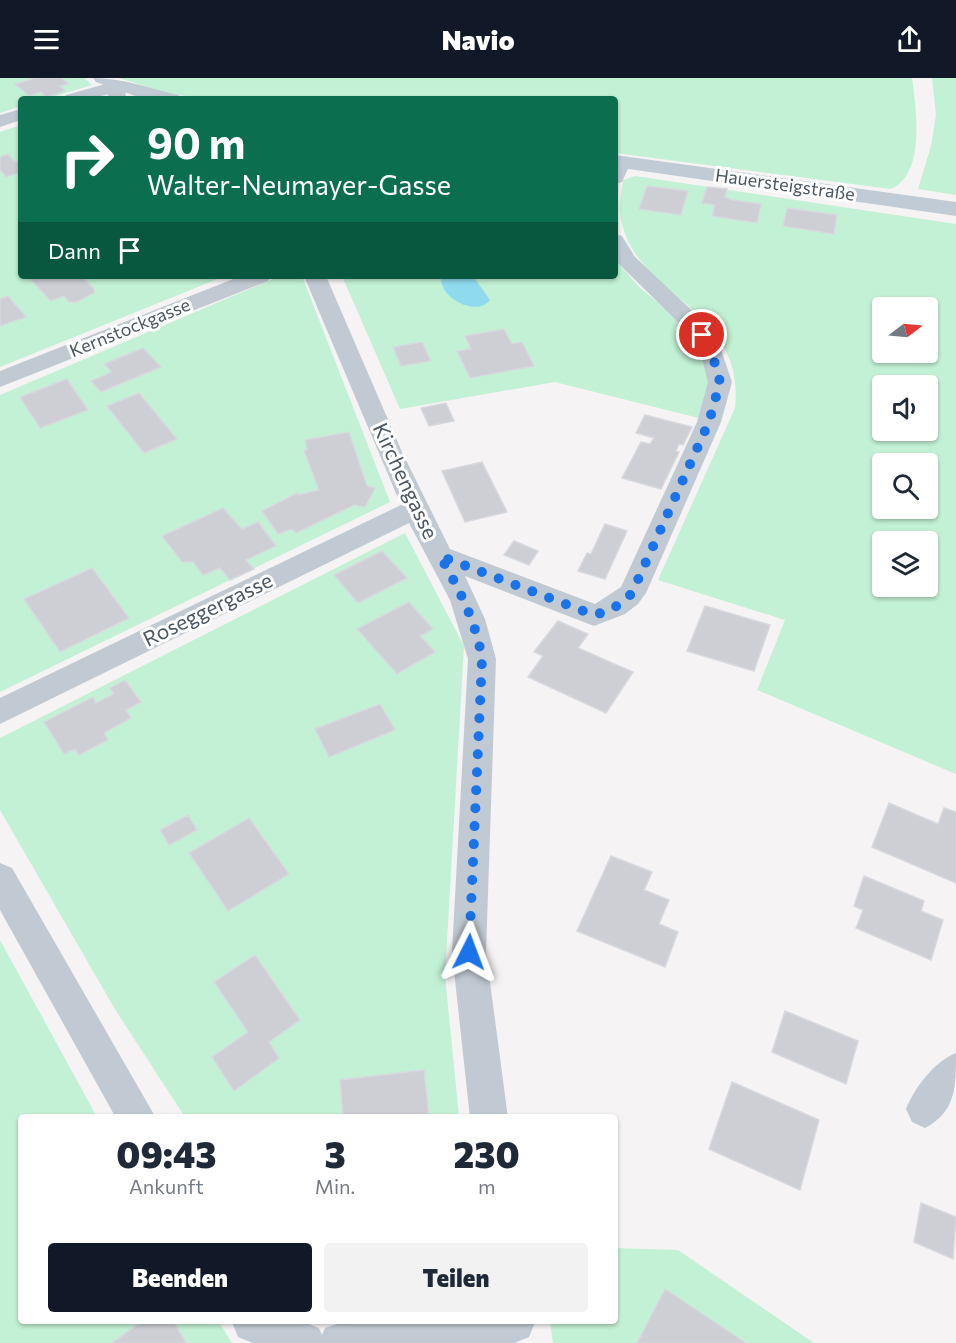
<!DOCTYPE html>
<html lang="de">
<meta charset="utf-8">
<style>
body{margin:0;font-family:Commissioner,sans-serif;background:#f2f2f3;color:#1f2937;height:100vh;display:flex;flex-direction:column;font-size:22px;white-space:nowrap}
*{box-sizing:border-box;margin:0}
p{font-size:20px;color:#747a83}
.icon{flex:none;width:33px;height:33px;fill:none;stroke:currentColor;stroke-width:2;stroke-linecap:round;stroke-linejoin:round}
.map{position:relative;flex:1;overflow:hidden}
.details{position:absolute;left:18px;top:1036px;width:600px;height:210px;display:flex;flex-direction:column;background:#fff;border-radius:6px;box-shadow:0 2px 4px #0004}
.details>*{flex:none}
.banner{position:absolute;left:18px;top:18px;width:600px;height:183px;border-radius:6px;box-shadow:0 2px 4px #0004;background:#0b6e4f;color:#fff;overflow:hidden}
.needle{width:39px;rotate:74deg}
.fabs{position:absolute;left:872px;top:219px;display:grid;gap:12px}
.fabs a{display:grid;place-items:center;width:66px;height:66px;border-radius:6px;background:#fff;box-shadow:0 2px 4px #0004;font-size:30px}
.pin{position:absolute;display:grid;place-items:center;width:51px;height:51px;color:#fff;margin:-26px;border:3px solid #fff;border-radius:50%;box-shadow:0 2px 6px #0007}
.me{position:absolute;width:66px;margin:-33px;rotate:3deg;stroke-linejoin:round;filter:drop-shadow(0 0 4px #0008)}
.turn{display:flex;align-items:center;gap:21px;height:126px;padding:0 30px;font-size:27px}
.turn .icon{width:78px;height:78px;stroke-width:2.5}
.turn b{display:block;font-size:42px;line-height:51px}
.then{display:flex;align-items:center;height:57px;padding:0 30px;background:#0003;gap:12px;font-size:22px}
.eta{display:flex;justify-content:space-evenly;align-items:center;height:102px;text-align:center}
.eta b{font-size:36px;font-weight:800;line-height:42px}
.button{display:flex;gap:12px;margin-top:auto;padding:12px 30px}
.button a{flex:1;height:69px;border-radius:6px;background:#111827;color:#fff;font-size:24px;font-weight:800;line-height:69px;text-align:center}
.button a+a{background:#f2f2f3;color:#1f2937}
header{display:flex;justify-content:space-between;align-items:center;height:78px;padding:0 30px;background:#111827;color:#fff;font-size:27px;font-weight:800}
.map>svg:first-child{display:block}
</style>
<header><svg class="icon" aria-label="menu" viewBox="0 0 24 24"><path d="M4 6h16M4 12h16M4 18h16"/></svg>Navio<svg class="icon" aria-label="share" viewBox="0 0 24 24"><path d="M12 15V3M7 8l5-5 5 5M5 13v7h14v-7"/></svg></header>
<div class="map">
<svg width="956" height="1265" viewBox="0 0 956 1265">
<rect width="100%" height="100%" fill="#f5f3f3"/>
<!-- green -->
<path fill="#c3f1d5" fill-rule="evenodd" d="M 0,0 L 84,0 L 92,7 L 45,21 L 21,21 L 21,28 L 0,35 Z
M 119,0 L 912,0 C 916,30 926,96 891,111 L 615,75 L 615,21 L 210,21 L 171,16 Z
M 932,0 L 956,0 L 956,117 L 918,111 L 931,68 L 936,37 Z
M 21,47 L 21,198 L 225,198 L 0,289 L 0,54 Z
M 635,98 L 956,146 L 956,696 L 757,612 L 785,542 L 658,502 L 735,330 C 746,226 630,220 620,135 C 619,124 622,112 623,102 ZM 882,230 L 927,230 L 927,274 L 882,274 ZM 882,308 L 927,308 L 927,352 L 882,352 ZM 882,386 L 927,386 L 927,430 L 882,430 ZM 882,464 L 927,464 L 927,508 L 882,508 Z
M 615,181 L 639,209 L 678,241 L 701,272 L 711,310 L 703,341 L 555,304 L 400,331 L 342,198 L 615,198 Z
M 280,198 L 302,198 L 390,424 L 0,614 L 0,317 Z
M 405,455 L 464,568 L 445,898 L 459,1039 L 185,1039 L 116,933 L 0,732 L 0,660 Z
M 0,862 L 97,1039 L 21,1040 L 21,1244 L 219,1244 L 232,1265 L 0,1265 Z
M 615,1170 L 678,1172 L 814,1265 L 553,1265 L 550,1244 L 615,1244 Z"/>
<!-- water -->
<path fill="#90daee" d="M 441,198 L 473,198 L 490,222 C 476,240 438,219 441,198 Z"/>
<!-- building -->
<path fill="#cdcfd5" stroke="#d7d9de" stroke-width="1.5" d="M 35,0 L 62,0 L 69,6 L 60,8 L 65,13 L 46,19 L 41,14 L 29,18 L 15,6 Z
M 8,76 L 15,84 L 21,83 L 21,94 L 6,99 L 0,92 L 0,79 Z
M 647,108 L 688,113 L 681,137 L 639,131 Z
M 707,109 L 727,111 L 725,119 L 732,122 L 761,126 L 757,145 L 712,138 L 715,127 L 702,125 Z
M 787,130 L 837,137 L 834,156 L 783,148 Z
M 27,198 L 82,198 L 94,211 L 94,215 L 77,224 L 69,224 L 64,218 L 51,223 Z
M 8,218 L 26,239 L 0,248 L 0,221 Z
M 504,251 L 512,266 L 522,264 L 534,288 L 470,300 L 457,273 L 471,271 L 465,258 Z
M 422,264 L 431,283 L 401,288 L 393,269 Z
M 143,270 L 161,289 L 101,314 L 91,303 L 112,294 L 104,286 Z
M 67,301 L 88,332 L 40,350 L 20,319 Z
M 139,315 L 177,361 L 144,375 L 107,328 Z
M 446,325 L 454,343 L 429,348 L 421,330 Z
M 645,337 L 692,349 L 683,367 L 679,366 L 676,373 L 679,374 L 661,411 L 622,400 L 641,364 L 650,366 L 654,360 L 636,355 Z
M 349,354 L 367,408 L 375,410 L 365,429 L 354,427 L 296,455 L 292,451 L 278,456 L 262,433 L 297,415 L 298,417 L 319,412 L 304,373 L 307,372 L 305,362 Z
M 482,384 L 507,434 L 465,444 L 442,393 Z
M 223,430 L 242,451 L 258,444 L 276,468 L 246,482 L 254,491 L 230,502 L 220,490 L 203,497 L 193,484 L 182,484 L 162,458 Z
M 605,446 L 627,453 L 605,501 L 578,493 L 587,475 L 591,476 Z
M 514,463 L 538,473 L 529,487 L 504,477 Z
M 382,473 L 407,500 L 358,525 L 334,497 Z
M 92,490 L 129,540 L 60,574 L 24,521 Z
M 409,524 L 433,551 L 420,558 L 435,574 L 397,596 L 357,551 Z
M 705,528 L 770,547 L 754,593 L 687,573 Z
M 558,543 L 588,556 L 578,570 L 633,594 L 606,635 L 528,599 L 543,578 L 534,574 Z
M 125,602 L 141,624 L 126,632 L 131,640 L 104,655 L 108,662 L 79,677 L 75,671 L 64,676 L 44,644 L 93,619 L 96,625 L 114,616 L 110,610 Z
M 380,626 L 395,652 L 329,679 L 315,651 Z
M 889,725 L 938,746 L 944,730 L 956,734 L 956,805 L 872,769 Z
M 188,737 L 197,752 L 169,767 L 160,752 Z
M 249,740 L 289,796 L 228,833 L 189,775 Z
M 611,778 L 652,794 L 644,812 L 669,822 L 659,846 L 678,854 L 665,889 L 577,853 Z
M 864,798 L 924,823 L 921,833 L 943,842 L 931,882 L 856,850 L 863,832 L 854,828 Z
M 255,877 L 300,942 L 269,964 L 279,980 L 234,1013 L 212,979 L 248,954 L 214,904 Z
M 785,933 L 858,963 L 846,1006 L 772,974 Z
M 424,992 L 429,1040 L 343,1040 L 340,1002 Z
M 732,1004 L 819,1042 L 800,1112 L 709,1071 Z
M 921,1125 L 956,1139 L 953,1181 L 914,1164 Z
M 665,1211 L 746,1265 L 637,1265 Z
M 141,1244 L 174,1244 L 186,1265 L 112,1265 Z"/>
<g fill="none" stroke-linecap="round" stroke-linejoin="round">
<!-- street -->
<path fill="#c1cad2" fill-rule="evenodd" d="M 116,3 L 125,8 L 126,21 L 108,21 L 108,16 L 91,21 L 63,21 L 66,17 Z
M 21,31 L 21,42 L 0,49 L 0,37 Z
M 621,78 L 631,84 L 622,104 L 615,106 L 615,80 Z
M 615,156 L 622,158 L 635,179 L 701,241 L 718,263 L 732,304 L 721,344 L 646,515 L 638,526 L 625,536 L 594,548 L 465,498 L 485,541 L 496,581 L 486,874 L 508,1040 L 470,1040 L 452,874 L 468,581 L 450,522 L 409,445 L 0,646 L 0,620 L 401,427 L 304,198 L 326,198 L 402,374 L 450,471 L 595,526 L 621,509 L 697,344 L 708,304 L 699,269 L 685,251 L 615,182 Z
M 241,198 L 271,198 L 268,203 L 0,309 L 0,293 Z
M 0,785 L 12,790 L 156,1040 L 116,1040 L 0,832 Z
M 956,975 C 956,1009 956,1034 925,1050 L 912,1044 L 906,1031 C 915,1009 934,984 956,975 Z
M 232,1244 L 303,1244 L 319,1250 L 322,1257 L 325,1250 L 343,1244 L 535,1244 L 529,1259 L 514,1265 L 253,1265 L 238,1259 Z"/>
<!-- secondary -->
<path fill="#c1cbd6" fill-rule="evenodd" d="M 93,0 C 123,0 149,10 178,17 L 181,21 L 144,21 L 96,4 Z
M 615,77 L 956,124 L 956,138 L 615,89 Z"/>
</g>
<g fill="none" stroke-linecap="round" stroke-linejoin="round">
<!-- route -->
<path stroke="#1a73e8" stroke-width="10" stroke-dasharray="0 18" d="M 469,874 L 482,581 C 476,543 459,511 440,478 L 594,537 C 610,533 621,527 632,515 L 709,344 L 720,304 L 710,268 L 702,257"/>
</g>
<g text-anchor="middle" stroke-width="6" stroke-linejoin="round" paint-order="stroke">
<!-- far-street labels -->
<g font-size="18" fill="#4a5661" stroke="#fff">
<text transform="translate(785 107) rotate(8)" y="6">Hauersteigstraße</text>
<text transform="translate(130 250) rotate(-22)" y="6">Kernstockgasse</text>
</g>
<!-- street labels -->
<g font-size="21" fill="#4a5661" stroke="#fff">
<text transform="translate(405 403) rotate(65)" y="7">Kirchengasse</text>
<text transform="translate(208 532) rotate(-26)" y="7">Roseggergasse</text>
</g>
</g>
</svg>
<div class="fabs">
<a><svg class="needle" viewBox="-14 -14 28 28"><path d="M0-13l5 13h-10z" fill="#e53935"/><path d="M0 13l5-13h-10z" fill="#747a83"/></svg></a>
<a><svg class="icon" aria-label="sound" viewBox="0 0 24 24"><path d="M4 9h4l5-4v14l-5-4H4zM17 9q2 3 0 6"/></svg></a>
<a><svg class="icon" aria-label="search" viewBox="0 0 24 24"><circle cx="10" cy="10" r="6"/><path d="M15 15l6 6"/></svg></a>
<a><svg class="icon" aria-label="layers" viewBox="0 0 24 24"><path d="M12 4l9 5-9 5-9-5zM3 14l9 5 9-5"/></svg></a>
</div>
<div class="pin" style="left:702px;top:257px;background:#d93025"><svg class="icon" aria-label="arrive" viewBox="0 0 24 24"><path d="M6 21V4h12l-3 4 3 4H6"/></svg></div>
<svg class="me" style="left:469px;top:874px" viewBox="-20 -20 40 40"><path d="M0-17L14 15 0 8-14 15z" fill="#1a73e8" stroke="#fff" stroke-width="4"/></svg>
<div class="banner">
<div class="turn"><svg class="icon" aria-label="right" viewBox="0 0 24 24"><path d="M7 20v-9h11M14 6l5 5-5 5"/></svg><div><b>90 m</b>Walter-Neumayer-Gasse</div></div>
<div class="then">Dann<svg class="icon" aria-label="arrive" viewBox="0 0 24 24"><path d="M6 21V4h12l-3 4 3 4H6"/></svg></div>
</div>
<section class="details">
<div class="eta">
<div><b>09:43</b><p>Ankunft</p></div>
<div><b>3</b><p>Min.</p></div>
<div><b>230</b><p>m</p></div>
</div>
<div class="button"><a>Beenden</a><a>Teilen</a></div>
</section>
</div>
